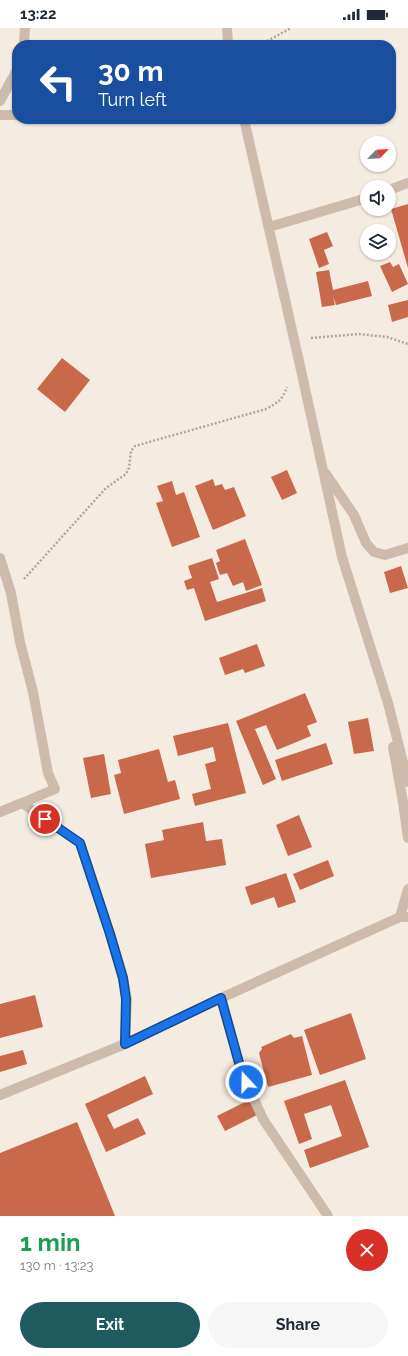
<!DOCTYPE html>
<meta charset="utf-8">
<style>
body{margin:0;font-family:Raleway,sans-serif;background:#f6f6f7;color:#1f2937;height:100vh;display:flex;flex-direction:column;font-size:15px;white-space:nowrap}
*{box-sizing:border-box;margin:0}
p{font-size:13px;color:#747a83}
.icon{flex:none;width:22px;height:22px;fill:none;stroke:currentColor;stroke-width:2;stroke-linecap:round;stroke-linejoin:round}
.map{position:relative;height:1188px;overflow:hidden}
.details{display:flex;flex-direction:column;background:#fff;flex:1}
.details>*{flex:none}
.guide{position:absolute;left:12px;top:12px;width:384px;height:84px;border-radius:16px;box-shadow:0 1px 3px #0004;background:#1a4fa0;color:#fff;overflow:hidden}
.needle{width:26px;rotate:65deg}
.tools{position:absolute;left:360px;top:108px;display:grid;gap:8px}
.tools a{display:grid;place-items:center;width:36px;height:36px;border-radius:50%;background:#fff;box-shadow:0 1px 3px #0004;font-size:20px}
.pin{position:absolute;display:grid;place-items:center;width:34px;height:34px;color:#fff;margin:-17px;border:2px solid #fff;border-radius:50%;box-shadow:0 1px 4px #0007}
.me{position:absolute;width:44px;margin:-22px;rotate:339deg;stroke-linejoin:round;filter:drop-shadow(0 0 3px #0008)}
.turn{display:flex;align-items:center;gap:14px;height:84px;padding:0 20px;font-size:18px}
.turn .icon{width:52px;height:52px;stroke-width:2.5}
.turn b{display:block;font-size:28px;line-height:34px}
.round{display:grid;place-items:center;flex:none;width:42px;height:42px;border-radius:21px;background:#f6f6f7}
.overview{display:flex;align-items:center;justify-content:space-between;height:68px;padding:0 20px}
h1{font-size:24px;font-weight:700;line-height:30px;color:#1e9e55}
.action{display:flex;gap:8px;margin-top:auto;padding:8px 20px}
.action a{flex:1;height:46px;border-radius:24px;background:#1f5a5e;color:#fff;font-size:16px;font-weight:700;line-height:46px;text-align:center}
.action a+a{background:#f6f6f7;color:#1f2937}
.status{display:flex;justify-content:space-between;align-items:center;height:28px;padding:0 20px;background:#fff;direction:ltr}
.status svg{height:11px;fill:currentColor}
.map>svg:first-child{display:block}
</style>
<div class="status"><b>13:22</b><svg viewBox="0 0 49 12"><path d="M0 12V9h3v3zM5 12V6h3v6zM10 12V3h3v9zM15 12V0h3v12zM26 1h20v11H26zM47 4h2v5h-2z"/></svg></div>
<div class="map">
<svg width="408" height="1188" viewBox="0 0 408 1188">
<rect width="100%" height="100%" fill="#f4ebe1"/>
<!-- building -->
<path fill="#c8694b" d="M 408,176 L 408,240 L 391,181 Z
M 327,204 L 333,218 L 324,222 L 329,236 L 319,240 L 309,211 Z
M 390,234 L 393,239 L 399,236 L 408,256 L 392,264 L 380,238 Z
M 329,242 L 333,262 L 368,253 L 372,268 L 336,277 L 333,268 L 335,277 L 322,279 L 316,244 Z
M 408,272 L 408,289 L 392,294 L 388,277 Z
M 62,330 L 90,352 L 65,384 L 37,361 Z
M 287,442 L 297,465 L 282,472 L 271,449 Z
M 213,451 L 215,458 L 222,456 L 225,462 L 234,459 L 246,488 L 213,502 L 195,458 Z
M 172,453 L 176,467 L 184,464 L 200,509 L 172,519 L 156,475 L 163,473 L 157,458 Z
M 245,511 L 262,557 L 246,563 L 243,554 L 233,558 L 227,545 L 220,547 L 216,535 L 220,533 L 216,522 Z
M 212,530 L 219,551 L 210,554 L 217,574 L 262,560 L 266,573 L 205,593 L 194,560 L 187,562 L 184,553 L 192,550 L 188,538 Z
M 401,538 L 408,560 L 390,565 L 384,544 Z
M 257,616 L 265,638 L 245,645 L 243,641 L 225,647 L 219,630 Z
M 305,665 L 317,694 L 307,698 L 311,708 L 277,722 L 266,697 L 255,701 L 276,751 L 263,757 L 236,693 Z
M 368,690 L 374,723 L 354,726 L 348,694 Z
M 228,695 L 246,765 L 195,778 L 192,766 L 211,761 L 205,736 L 216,733 L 213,719 L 178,728 L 173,708 Z
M 326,715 L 333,736 L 282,753 L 275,732 Z
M 159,721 L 168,754 L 175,752 L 180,771 L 124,786 L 114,747 L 121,745 L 118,732 Z
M 104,726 L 111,766 L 91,770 L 83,730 Z
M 299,787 L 312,819 L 288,828 L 276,797 Z
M 203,794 L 206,813 L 222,811 L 226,837 L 151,850 L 145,816 L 164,812 L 162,802 Z
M 328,832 L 334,848 L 300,862 L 293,846 Z
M 286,845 L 296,874 L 278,880 L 274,869 L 251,877 L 245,859 Z
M 35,967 L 43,999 L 0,1010 L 0,976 Z
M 351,985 L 366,1031 L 320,1047 L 304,1002 Z
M 291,1006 L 294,1010 L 302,1008 L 312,1047 L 268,1059 L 259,1025 L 262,1021 L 261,1019 Z
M 23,1022 L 27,1036 L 0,1044 L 0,1028 Z
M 145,1048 L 153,1066 L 107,1087 L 114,1101 L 138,1090 L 146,1106 L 106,1124 L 85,1076 Z
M 345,1052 L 369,1119 L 310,1140 L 304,1122 L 342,1108 L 331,1077 L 304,1086 L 312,1111 L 299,1116 L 284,1073 Z
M 249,1072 L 257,1087 L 225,1103 L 217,1088 Z
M 77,1094 L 115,1188 L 0,1188 L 0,1125 Z"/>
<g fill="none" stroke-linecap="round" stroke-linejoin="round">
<!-- path -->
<path stroke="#b9a596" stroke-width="2.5" stroke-dasharray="2 2" stroke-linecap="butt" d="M 260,17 L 291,0
M 311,310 L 359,306 L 387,309 L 408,316
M 24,551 L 106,460 L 126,446 L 129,440 L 131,423 L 135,418 L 266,381 C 279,374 282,372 287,359"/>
<!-- minor -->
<path stroke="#cdbbac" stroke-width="10" d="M 227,0 L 228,17
M 24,17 L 25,0
M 0,73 L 17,42
M 0,87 L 17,87
M 244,91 L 299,333 L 342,529 L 388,675 L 408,754
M 389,162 L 408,155
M 269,199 L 367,170
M 326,446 L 354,487 L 366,515 L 374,524 L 385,527 L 408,520
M 0,530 L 11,565 L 20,614 L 33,664 L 48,745 L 55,761 L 22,775 L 80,815 L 110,906 L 123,950 L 127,971 L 125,1016
M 393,719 L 403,774 L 408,810
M 0,784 L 22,775
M 400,889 L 408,861
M 221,970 L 241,1042 L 263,1091 L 328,1188
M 0,1067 L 125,1016 L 221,970 L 400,889 L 408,889"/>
</g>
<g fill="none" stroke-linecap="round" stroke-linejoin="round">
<defs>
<path id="route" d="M 45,791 L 80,815 L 110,906 L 123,950 L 126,971 L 125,1016 L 221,970 L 241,1042 L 246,1054"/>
</defs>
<!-- route casing -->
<use href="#route" stroke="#114b97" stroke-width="10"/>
<!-- route -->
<use href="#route" stroke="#1a73e8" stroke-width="7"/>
</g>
</svg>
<div class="tools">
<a><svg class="needle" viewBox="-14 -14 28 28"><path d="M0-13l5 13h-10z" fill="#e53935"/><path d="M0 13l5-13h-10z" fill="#747a83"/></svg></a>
<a><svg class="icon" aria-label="sound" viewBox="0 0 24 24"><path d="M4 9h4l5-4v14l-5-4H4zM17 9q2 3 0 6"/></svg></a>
<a><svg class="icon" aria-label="layers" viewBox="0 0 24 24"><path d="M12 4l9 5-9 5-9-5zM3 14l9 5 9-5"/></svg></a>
</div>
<div class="pin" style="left:45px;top:791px;background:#d93025"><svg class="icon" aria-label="arrive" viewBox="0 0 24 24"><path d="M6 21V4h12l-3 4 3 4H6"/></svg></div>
<svg class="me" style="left:246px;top:1054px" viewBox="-20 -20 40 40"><circle r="17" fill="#1a73e8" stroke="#fff" stroke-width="3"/><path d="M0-11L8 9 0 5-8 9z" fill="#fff"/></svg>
<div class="guide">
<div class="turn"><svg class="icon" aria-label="left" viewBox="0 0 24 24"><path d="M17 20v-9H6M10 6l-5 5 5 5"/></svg><div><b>30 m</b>Turn left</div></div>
</div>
</div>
<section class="details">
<div class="overview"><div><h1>1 min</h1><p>130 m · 13:23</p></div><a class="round" style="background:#d93025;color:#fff"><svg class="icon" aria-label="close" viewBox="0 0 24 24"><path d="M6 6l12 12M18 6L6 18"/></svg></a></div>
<div class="action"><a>Exit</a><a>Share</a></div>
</section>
